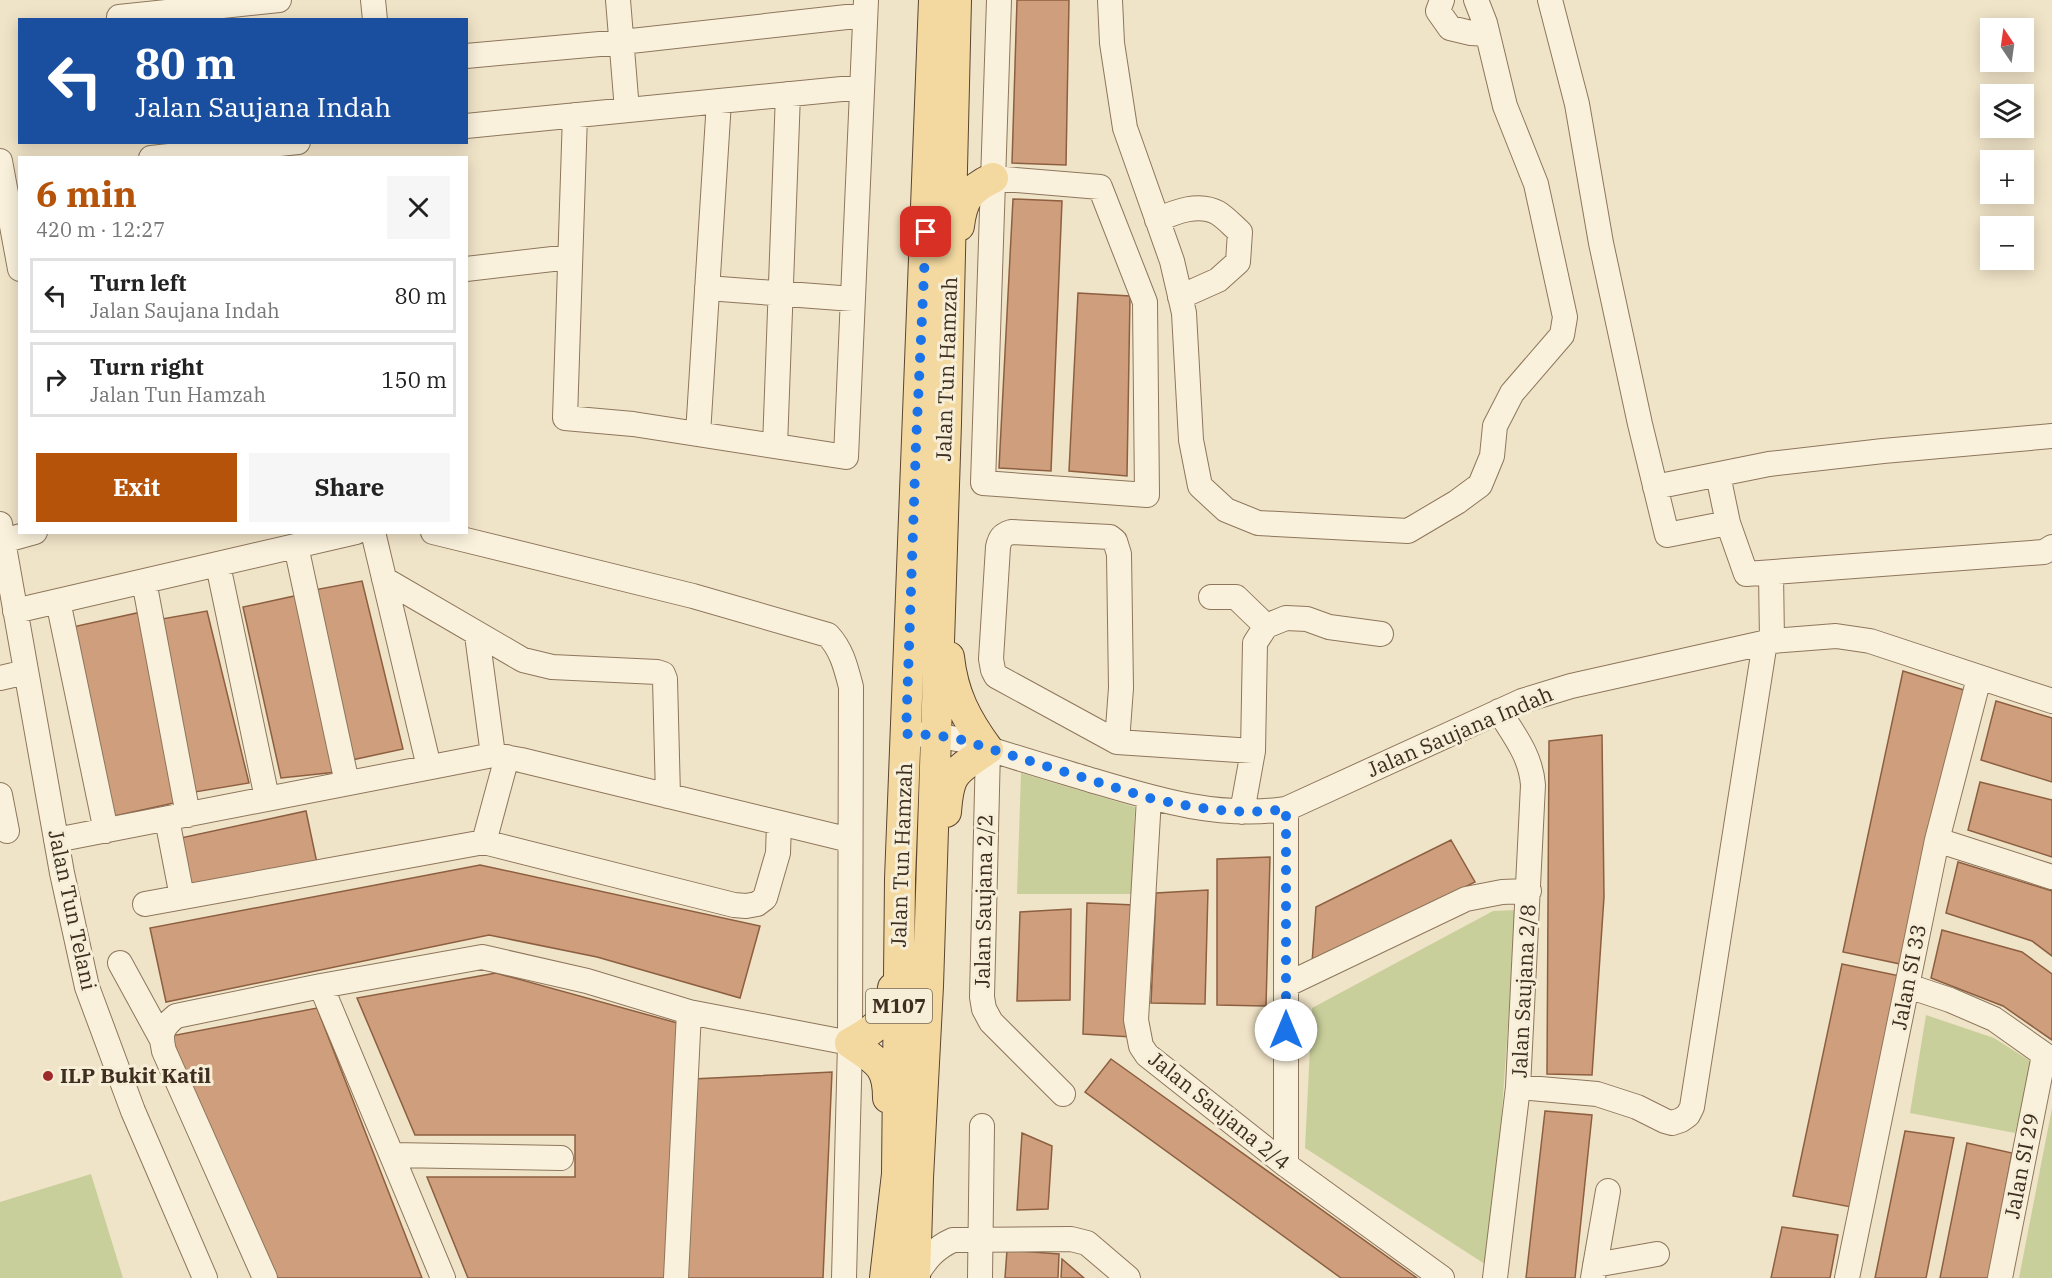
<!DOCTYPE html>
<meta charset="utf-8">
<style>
body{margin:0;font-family:"IBM Plex Serif",serif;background:#f6f6f6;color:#222;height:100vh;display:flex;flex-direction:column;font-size:22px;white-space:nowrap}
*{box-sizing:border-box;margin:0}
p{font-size:20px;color:#767676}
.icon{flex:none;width:33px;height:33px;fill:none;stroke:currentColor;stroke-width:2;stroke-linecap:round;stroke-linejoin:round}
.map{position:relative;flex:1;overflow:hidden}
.details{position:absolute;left:18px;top:156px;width:450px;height:378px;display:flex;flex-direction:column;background:#fff;border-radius:0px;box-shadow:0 3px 15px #0003}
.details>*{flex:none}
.hud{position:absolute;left:18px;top:18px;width:450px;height:126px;border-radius:0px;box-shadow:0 3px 15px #0003;background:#1a4fa0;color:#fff;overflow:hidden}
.needle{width:39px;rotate:347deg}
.controls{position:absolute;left:1980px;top:18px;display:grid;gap:12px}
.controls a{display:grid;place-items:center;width:54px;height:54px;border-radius:0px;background:#fff;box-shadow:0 3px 15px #0003;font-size:30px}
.pin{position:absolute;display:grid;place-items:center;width:51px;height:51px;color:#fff;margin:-26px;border-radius:12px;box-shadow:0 3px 9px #0006}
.me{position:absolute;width:66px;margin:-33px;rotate:0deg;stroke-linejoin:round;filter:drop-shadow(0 0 4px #0008)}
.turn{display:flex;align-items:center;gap:21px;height:126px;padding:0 18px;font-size:27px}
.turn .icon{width:78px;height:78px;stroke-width:2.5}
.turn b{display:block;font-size:42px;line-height:51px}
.round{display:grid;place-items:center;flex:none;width:63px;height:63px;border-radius:0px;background:#f6f6f6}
.headline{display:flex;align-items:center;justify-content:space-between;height:102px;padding:0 18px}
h1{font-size:36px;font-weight:700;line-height:45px;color:#b45309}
.action{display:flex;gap:12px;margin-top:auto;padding:12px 18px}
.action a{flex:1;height:69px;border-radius:0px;background:#b45309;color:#fff;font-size:24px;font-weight:700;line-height:69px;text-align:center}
.action a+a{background:#f6f6f6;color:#222}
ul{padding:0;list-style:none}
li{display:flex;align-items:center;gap:18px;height:75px;margin:0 12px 9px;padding:0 6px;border:3px solid #e0e0e0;border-radius:0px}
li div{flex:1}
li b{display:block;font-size:22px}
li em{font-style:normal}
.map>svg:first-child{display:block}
</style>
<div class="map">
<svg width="2052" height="1278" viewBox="0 0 2052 1278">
<rect width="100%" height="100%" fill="#f0e4c8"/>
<!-- green -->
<path fill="#c9cf9b" d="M 1021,773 L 1135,807 L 1131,894 L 1017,894 Z
M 1516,910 L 1491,1268 L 1305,1148 L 1312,1008 L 1493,911 Z
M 1926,1015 L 1994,1038 L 2032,1062 L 2015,1133 L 1910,1113 Z
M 2052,1108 L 2052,1278 L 2019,1278 Z
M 91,1174 L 123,1278 L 0,1278 L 0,1202 Z"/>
<!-- building -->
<path fill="#cf9f7d" stroke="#8d5f41" stroke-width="1.5" d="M 1017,0 L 1069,0 L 1066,165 L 1012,163 Z
M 1013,199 L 1062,201 L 1051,471 L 999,468 Z
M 1078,293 L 1130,296 L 1127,476 L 1069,471 Z
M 362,581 L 403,749 L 347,761 L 314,590 Z
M 299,595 L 337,772 L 281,778 L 243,607 Z
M 146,611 L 183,801 L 110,817 L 68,628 Z
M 207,611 L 249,783 L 189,793 L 156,620 Z
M 1903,671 L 1964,690 L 1905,965 L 1843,952 Z
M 1996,701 L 2052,718 L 2052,782 L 1981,760 Z
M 1602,735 L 1604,897 L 1592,1075 L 1547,1074 L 1549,741 Z
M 1980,782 L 2052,800 L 2052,857 L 1968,830 Z
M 306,811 L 318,868 L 188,890 L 176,839 Z
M 1451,840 L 1475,882 L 1312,963 L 1316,907 Z
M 1270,857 L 1266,1006 L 1217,1005 L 1217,859 Z
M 1958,862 L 2052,891 L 2052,956 L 2032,941 L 1946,913 Z
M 480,865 L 760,926 L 740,998 L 597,957 L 489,935 L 166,1002 L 150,928 Z
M 1208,890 L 1205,1004 L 1151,1003 L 1156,893 Z
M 1087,903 L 1135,905 L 1132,1037 L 1083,1034 Z
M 1071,909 L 1070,1000 L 1017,1001 L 1020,912 Z
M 1942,930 L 2022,952 L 2052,974 L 2052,1040 L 2003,1006 L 1931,978 Z
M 1842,964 L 1900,976 L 1851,1207 L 1793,1196 Z
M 496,973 L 681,1024 L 668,1278 L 468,1278 L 427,1177 L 575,1177 L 575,1135 L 415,1135 L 357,998 Z
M 317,1008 L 422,1278 L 269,1278 L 171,1036 Z
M 1111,1059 L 1417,1278 L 1341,1278 L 1085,1092 Z
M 832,1072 L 823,1278 L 686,1278 L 693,1079 Z
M 1545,1111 L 1592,1115 L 1575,1278 L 1526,1278 Z
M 1905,1131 L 1954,1138 L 1926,1278 L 1875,1278 Z
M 1022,1133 L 1052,1146 L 1048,1209 L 1017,1210 Z
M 1967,1143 L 2012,1153 L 1989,1278 L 1940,1278 Z
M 1782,1227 L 1838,1235 L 1830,1278 L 1771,1278 Z
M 1007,1250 L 1059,1254 L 1058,1278 L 1005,1278 Z
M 1062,1259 L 1084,1278 L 1061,1278 Z"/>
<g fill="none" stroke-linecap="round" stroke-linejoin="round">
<defs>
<path id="minor" d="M 373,0 L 375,20
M 618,0 L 627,110
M 1110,0 L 1112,43 L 1125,128 L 1172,261 L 1184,313 L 1191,440 L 1200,486 L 1226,510 L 1258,523 L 1408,531 L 1457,502 L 1480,485 L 1492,456 L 1495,426 L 1512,393 L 1562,335 L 1565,317 L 1536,184 L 1505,106 L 1485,23 L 1476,0
M 1442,0 L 1438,11 L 1450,28 L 1471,33 L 1487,34
M 1550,0 L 1577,104 L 1601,243 L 1640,424 L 1667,535 L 1728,523 L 1746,574 L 2044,552 L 2052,547
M 119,17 L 279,0
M 466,56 L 622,42 L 865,15
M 575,115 L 565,418 L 633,424 L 846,457 L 866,0
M 466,126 L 862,87
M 151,158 L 298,142
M 0,161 L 20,269
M 993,178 L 1100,187 L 1145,302 L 1147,495 L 983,483 L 999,0
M 1157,220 C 1175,212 1199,202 1218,213 C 1226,218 1233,226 1240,232 L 1238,262 L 1218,280 L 1180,297
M 466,269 L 570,257
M 707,288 L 853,299
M 698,434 L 719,101
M 775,446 L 788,94
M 1718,475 L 1728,523
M 1655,487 L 1769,464 L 1883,451 L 2052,436
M 0,524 L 62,873 L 87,987 L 133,1111 L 205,1278
M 373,532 L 429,767
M 433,532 L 693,596 L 828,635 C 842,650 846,668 851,687 L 850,1043 L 844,1278
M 3,541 L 35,532
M 296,546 L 347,783
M 218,565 L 267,798
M 1771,573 L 1772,641
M 384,579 L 523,660 L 552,667 L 657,672 L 663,674 L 665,679 L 668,796
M 144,581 L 188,815
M 1211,597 L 1236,597 L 1266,626
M 58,601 L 106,831
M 15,611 L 356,532
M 477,635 L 493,755
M 0,678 L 26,672
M 906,734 L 935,735 L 962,740 C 1003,754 1044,766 1084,778 C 1152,798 1214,819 1286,809 L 1522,701 L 1571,686 L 1772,641 L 1836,636 L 1870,641 L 2052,701
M 1117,742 L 1121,688 L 1119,554 L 1115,541 L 1110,537 L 1011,532 C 1002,535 1000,538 998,547 L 991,659 L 993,670 L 996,676 L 1117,742 L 1253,751
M 988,749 L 982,997 L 984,1009 L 991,1022 L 1063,1094
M 0,795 L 7,831
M 1149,798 L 1136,1020 L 1141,1046 L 1147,1055 L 1286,1165 L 1442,1278
M 1286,809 L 1286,1165
M 1242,812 L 1253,751 L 1255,643 L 1266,626 L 1286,618 L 1307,619 L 1329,627 L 1381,634
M 167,819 L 182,897
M 56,840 L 493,755 L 521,760 L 850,840
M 1937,840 L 2052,877
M 484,842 L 507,757
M 145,904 L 484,842 L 734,905 L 746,906 L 757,904 L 765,898 L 778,853 L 779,823
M 120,963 L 161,1038
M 1286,985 L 1466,899 L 1502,892 L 1529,891
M 321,986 L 443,1278
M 1908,986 L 1950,1000 L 1994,1019 L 2052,1060
M 1518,1087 L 1597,1094 L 1637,1107 L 1665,1121 L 1672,1123 L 1681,1120 L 1688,1115 L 1692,1107 L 1765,642
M 392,1155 L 561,1158
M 1595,1265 L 1657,1254
M 916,1276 C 926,1259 935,1248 953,1240 L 1071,1239 L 1087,1243 L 1128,1278
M 265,1278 L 164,1051 C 160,1034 161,1028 176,1016 L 321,986 L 482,957 L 587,981 L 689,1012 L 850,1043
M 676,1278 L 689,1012
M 980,1278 L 982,1126
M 1495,1278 L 1518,1087 L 1533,785 C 1531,756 1514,735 1499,711
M 1593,1278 L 1608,1191
M 1847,1278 L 1937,840 L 1979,678
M 2000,1278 L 2044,1055"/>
<path id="major" d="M 959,226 C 962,200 969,189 993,178
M 946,812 C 949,771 955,772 988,749 C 966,719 953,694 949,657
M 888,1098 C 888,1064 876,1061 850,1043 C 876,1029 889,1020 893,988
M 885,1278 L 897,1174 L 900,879 L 934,0
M 915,1278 L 918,1178 L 928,986 L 946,423 L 956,0"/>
</defs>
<!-- minor casing -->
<use href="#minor" stroke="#8d765c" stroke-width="26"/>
<!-- major casing -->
<use href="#major" stroke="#5b4430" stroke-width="32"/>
<!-- minor -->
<use href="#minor" stroke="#faf1dc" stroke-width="24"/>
<!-- major -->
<use href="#major" stroke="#f3d9a0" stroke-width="30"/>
</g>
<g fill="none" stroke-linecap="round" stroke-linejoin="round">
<!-- route -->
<path stroke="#1a73e8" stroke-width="10" stroke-dasharray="0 18" d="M 926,232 L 916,444 L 906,734 L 935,735 L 962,740 L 1149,798 C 1195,808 1239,816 1286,809 L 1286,1030"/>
</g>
<!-- markers -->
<circle fill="#9e2a2b" stroke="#f7eed8" stroke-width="2" cx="48" cy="1076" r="6"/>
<g text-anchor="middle" stroke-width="6" stroke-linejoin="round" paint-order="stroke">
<!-- shield labels -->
<rect fill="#f7eed8" stroke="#756857" stroke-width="1.5" x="866" y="989" width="66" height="34" rx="4.5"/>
<g font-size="20" font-weight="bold" fill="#3d2e20">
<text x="899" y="1013">M107</text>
</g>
<!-- street labels -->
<g font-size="21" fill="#3d2e20" stroke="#f7eed8">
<text transform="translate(947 369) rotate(-88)" y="7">Jalan Tun Hamzah</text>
<text transform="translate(1460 732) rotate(-23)" y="7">Jalan Saujana Indah</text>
<text transform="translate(902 855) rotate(-88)" y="7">Jalan Tun Hamzah</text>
<text transform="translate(984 901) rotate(-89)" y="7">Jalan Saujana 2/2</text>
<text transform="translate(72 910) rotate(78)" y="7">Jalan Tun Telani</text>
<text transform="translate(1909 977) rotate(-79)" y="7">Jalan SI 33</text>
<text transform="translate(1524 991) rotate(-87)" y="7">Jalan Saujana 2/8</text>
<text transform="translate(1219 1111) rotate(39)" y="7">Jalan Saujana 2/4</text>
<text transform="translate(2022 1166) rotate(-79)" y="7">Jalan SI 29</text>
</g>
<!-- poi labels -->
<g font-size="21" font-weight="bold" fill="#3d2e20" stroke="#f7eed8" text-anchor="start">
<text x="60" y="1083">ILP Bukit Katil</text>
</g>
</g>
</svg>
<div class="controls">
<a><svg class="needle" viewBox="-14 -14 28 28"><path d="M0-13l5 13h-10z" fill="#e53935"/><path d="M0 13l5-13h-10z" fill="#767676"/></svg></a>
<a><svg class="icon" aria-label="layers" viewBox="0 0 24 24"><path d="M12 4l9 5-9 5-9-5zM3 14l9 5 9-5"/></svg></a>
<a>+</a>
<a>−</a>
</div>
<div class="pin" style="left:926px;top:232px;background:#d93025"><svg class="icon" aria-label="arrive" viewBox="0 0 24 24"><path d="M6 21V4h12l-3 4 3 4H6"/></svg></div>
<svg class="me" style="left:1286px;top:1030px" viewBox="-20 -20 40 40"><circle r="19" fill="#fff"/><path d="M0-13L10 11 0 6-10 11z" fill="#1a73e8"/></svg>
<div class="hud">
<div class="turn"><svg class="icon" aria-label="left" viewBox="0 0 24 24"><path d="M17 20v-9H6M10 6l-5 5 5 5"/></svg><div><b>80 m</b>Jalan Saujana Indah</div></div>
</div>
<section class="details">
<div class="headline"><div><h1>6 min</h1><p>420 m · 12:27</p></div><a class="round"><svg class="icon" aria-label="close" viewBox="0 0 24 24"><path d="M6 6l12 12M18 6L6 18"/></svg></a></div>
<ul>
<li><svg class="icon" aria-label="left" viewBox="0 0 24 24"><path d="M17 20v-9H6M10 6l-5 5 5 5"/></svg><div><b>Turn left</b><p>Jalan Saujana Indah</p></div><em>80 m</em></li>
<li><svg class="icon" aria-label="right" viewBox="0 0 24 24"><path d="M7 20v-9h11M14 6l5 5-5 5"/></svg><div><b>Turn right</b><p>Jalan Tun Hamzah</p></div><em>150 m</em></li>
</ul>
<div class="action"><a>Exit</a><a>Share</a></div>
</section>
</div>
